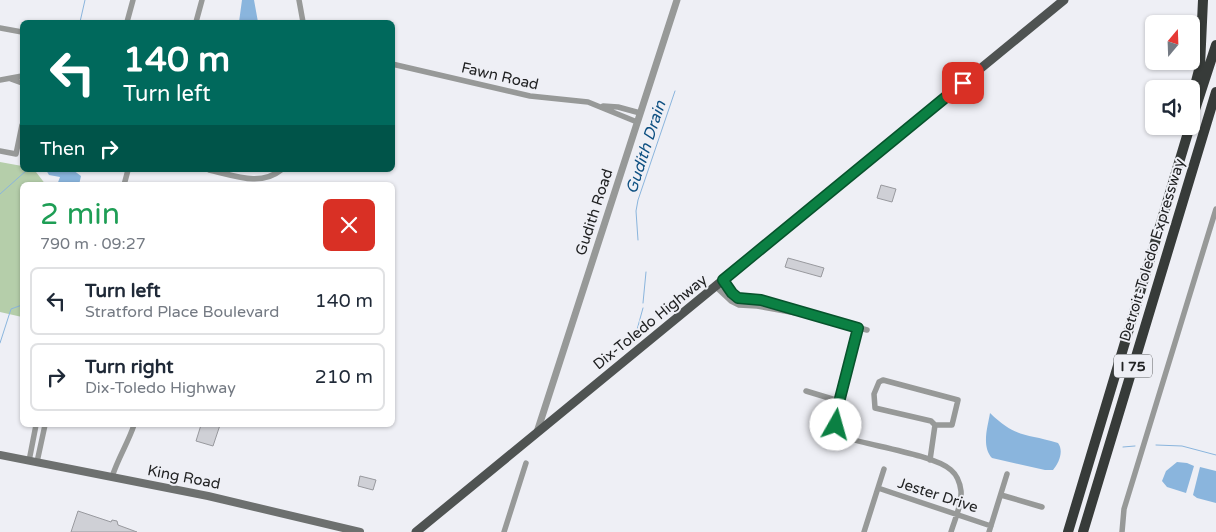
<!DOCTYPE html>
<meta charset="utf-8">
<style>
body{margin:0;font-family:"Varela Round",sans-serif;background:#f6f6f7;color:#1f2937;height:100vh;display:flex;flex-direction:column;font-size:19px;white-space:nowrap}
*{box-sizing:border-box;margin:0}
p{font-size:16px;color:#747a83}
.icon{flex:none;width:28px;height:28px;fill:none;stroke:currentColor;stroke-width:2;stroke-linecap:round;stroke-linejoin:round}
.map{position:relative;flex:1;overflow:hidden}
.details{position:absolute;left:20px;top:182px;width:375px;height:245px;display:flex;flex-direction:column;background:#fff;border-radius:8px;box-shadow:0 1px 4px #0004}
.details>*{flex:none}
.guide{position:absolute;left:20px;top:20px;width:375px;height:152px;border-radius:8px;box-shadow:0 1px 4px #0004;background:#00695c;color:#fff;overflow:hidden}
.needle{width:32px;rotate:19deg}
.fabs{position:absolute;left:1145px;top:15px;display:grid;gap:10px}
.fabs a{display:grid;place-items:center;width:55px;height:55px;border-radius:8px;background:#fff;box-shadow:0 1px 4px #0004;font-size:25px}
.pin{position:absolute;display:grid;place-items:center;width:42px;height:42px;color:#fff;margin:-21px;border-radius:10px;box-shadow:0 2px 8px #0006}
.me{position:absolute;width:55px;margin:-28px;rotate:7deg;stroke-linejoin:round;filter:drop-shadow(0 0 4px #0008)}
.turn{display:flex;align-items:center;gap:18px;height:105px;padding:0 20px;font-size:22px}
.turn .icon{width:65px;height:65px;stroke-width:2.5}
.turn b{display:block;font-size:35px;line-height:42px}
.then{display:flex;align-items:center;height:48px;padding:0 20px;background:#0003;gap:10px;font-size:19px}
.round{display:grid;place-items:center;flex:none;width:52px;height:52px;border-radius:8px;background:#f6f6f7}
.headline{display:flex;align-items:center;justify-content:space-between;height:85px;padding:0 20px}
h1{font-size:30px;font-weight:600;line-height:38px;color:#1e9e55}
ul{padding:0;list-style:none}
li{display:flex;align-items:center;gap:15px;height:68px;margin:0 10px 8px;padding:0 10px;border:2px solid #e0e1e3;border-radius:8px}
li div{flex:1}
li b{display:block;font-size:19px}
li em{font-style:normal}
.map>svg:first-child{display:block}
</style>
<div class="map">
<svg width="1216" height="532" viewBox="0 0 1216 532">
<rect width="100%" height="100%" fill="#eeeff5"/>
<!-- green -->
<path fill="#b5ceaa" d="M 0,162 L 22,166 L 22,170 L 36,172 L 46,185 L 22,185 L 22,317 L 0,312 Z"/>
<!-- water -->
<path fill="#8ab5dd" d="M 242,0 L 254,0 L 258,22 L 239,22 Z
M 46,170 L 73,170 L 81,176 L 79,185 L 57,185 L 60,177 L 49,175 Z
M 990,413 C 1017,439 1026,433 1058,443 C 1064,451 1059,463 1053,470 L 1045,470 L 992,458 C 981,446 988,426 990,413 Z
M 1177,462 L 1187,463 L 1194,466 L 1186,493 L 1167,487 L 1162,481 L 1166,471 Z
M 1200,467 L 1216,471 L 1216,503 L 1197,498 L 1193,495 Z"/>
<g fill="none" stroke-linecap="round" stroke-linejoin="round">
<!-- stream -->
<path stroke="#8ab5dd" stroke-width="1" d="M 80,22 L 85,0
M 0,194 L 27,170
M 638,240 L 636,211 L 638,200 L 675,91
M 643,303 L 646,272
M 635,337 L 643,308
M 0,343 L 11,309 L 22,305
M 1156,445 L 1182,446 L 1216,455
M 1123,447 L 1135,446"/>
</g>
<!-- building -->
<path fill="#cfd0d6" stroke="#98999e" d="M 881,185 L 896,189 L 892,202 L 877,198 Z
M 788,258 L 824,268 L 821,277 L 785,267 Z
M 201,425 L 220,425 L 213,446 L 196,441 Z
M 360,476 L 376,480 L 373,490 L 358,486 Z
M 78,511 L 111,522 L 112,520 L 117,521 L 118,525 L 137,532 L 71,532 Z"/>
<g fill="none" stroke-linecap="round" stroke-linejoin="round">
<!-- minor -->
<path stroke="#979998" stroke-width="5.5" d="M 299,0 L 303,22
M 127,22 L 133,0
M 196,22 L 202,0
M 0,28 L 22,32
M 392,64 L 530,96 L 588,102 L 637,122
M 11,79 L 22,83
M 0,80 L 22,76
M 603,106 L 618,107 L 640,113
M 0,151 L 16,154 L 22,125
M 209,170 C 233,175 260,187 281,170
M 124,185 L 128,170
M 723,279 L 732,293 L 738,298 L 761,300 L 867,330
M 715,286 L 731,301 L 739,305 L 757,306 L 796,313
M 858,328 L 836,414 L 837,428 L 847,438 C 872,446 934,455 951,470 C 957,475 960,483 961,491 C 962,504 955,519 951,532
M 806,391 L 839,401
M 930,460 L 935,425 L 931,421 L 875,408 L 874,394 L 879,382 L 883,380 L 958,400 L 952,425 L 935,425
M 29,461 L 36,425
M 37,462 L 45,425
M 112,477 C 118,458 128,443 134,425
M 878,488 L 991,526
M 1001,495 L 1042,507
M 504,532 L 526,463
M 864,532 L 884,469
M 989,532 L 1007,474
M 1122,532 L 1124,509 L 1216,209"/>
<!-- tertiary -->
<path stroke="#979998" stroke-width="7" d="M 537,432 L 677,0"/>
<!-- secondary -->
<path stroke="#6d706f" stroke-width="8" d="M 0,455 L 208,496 L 360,532"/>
<!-- primary -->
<path stroke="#4f5352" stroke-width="9" d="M 416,532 L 1064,0"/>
<!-- motorway -->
<path stroke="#373b39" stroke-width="10" d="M 1191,101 L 1200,66 L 1203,0
M 1191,122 L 1216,45
M 1068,532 L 1190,126
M 1083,532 L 1216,92"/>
</g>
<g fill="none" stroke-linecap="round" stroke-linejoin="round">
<defs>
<path id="route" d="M 836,425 L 836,414 L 858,328 L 761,300 L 738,298 L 732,293 L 723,280 L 963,83"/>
</defs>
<!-- route casing -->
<use href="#route" stroke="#07532c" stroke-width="12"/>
<!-- route -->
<use href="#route" stroke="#0b8043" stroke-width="9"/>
</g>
<g text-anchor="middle" stroke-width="4" stroke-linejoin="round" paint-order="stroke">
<!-- shield labels -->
<rect fill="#eeeff5" stroke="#5e6062" stroke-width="1" x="1114" y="354.5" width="38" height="23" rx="4"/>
<g font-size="14" font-weight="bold" fill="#212223">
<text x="1133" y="371">I 75</text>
</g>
<!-- street labels -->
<g font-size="15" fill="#212223" stroke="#eeeff5">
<text transform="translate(500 76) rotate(13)" y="5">Fawn Road</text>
<text transform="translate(594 212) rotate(-72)" y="5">Gudith Road</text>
<text transform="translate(1152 250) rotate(-73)" y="5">Detroit-Toledo Expressway</text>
<text transform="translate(650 322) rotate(-39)" y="5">Dix-Toledo Highway</text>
<text transform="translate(184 477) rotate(11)" y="5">King Road</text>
<text transform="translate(938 495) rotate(18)" y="5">Jester Drive</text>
</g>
<!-- water labels -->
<g font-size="16" font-style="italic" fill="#0e5082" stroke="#eeeff5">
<text transform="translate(645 147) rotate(-72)" y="6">Gudith Drain</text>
</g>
</g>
</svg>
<div class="fabs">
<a><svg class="needle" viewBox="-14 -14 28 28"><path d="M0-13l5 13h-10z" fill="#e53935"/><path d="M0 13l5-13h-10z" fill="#747a83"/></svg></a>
<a><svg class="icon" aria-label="sound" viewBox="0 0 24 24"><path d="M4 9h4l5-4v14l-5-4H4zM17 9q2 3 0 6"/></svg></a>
</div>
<div class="pin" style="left:963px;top:83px;background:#d93025"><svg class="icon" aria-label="arrive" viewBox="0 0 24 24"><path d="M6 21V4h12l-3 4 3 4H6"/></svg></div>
<svg class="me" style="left:836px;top:425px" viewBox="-20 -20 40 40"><circle r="19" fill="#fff"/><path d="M0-13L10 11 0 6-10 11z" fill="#0b8043"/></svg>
<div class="guide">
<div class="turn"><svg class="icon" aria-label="left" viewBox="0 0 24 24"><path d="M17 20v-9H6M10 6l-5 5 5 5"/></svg><div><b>140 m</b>Turn left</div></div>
<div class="then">Then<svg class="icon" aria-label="right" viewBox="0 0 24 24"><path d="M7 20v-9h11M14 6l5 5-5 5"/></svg></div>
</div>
<section class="details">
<div class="headline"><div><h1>2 min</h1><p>790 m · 09:27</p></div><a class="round" style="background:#d93025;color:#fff"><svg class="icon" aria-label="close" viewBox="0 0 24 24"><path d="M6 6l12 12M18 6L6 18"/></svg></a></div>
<ul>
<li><svg class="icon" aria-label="left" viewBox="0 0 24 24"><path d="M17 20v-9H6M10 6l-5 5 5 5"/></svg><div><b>Turn left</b><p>Stratford Place Boulevard</p></div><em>140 m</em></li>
<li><svg class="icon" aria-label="right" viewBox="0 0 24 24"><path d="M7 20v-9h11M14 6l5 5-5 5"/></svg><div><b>Turn right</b><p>Dix-Toledo Highway</p></div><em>210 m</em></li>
</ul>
</section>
</div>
